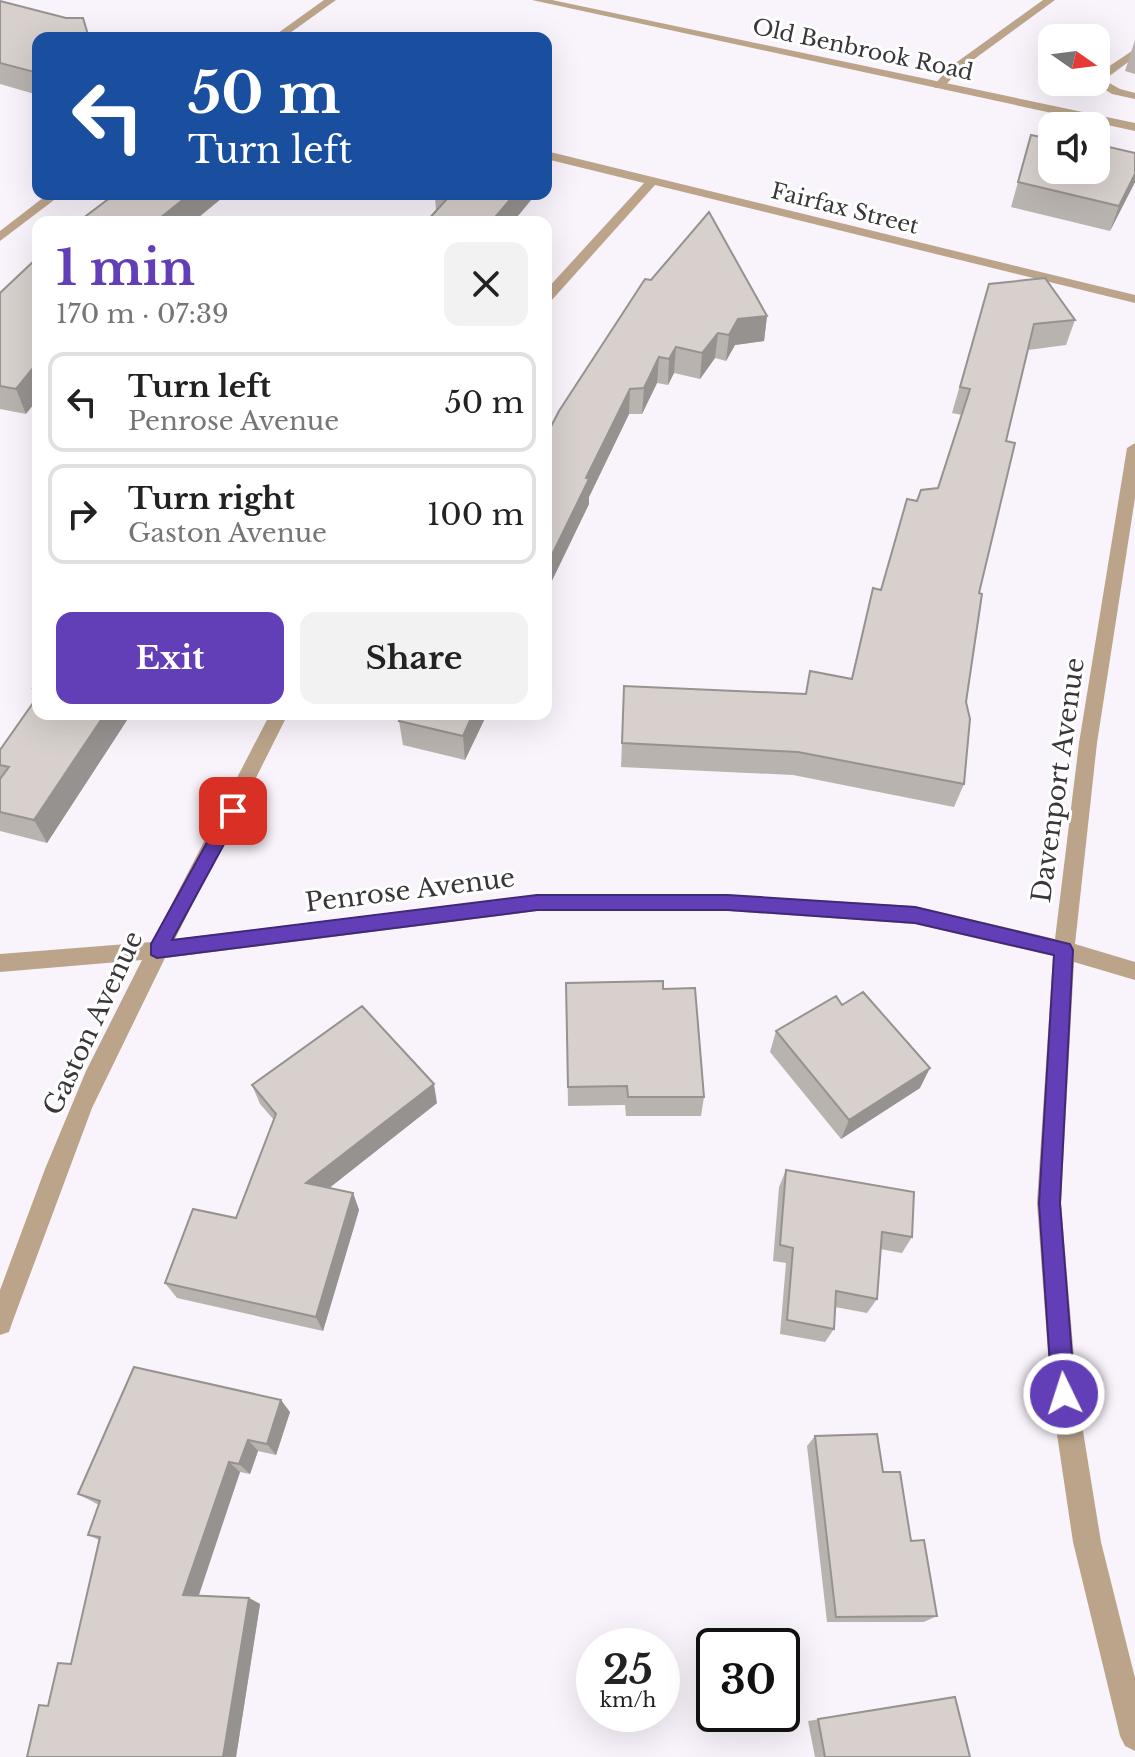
<!DOCTYPE html>
<meta charset="utf-8">
<style>
body{margin:0;font-family:"Libre Baskerville",serif;background:#f2f2f2;color:#222;height:100vh;display:flex;flex-direction:column;font-size:30px;white-space:nowrap}
*{box-sizing:border-box;margin:0}
p{font-size:26px;color:#767676}
.icon{flex:none;width:44px;height:44px;fill:none;stroke:currentColor;stroke-width:2;stroke-linecap:round;stroke-linejoin:round}
.map{position:relative;flex:1;overflow:hidden}
.side{position:absolute;left:32px;top:216px;width:520px;height:504px;display:flex;flex-direction:column;background:#fff;border-radius:16px;box-shadow:0 8px 32px #0002}
.side>*{flex:none}
.top-card{position:absolute;left:32px;top:32px;width:520px;height:168px;border-radius:16px;box-shadow:0 8px 32px #0002;background:#1a4fa0;color:#fff;overflow:hidden}
.needle{width:52px;rotate:104deg}
.controls{position:absolute;left:1038px;top:24px;display:grid;gap:16px}
.controls a{display:grid;place-items:center;width:72px;height:72px;border-radius:16px;background:#fff;box-shadow:0 8px 32px #0002;font-size:40px}
.speed{position:absolute;left:576px;top:1628px;display:flex;gap:16px;font-size:40px;font-weight:700;text-align:center}
.speed>*{display:grid;place-content:center;width:104px;height:104px;border-radius:50%;background:#fff;box-shadow:0 8px 32px #0002;line-height:1}
.speed small{font-size:20px;font-weight:400}
.speed .limit{border:4px solid #111;border-radius:12px;background:#fff;color:#111}
.pin{position:absolute;display:grid;place-items:center;width:68px;height:68px;color:#fff;margin:-34px;border-radius:16px;box-shadow:0 4px 12px #0006}
.me{position:absolute;width:88px;margin:-44px;rotate:356deg;stroke-linejoin:round;filter:drop-shadow(0 0 6px #0008)}
.turn{display:flex;align-items:center;gap:28px;height:168px;padding:0 24px;font-size:36px}
.turn .icon{width:104px;height:104px;stroke-width:2.5}
.turn b{display:block;font-size:56px;line-height:68px}
.round{display:grid;place-items:center;flex:none;width:84px;height:84px;border-radius:16px;background:#f2f2f2}
.head{display:flex;align-items:center;justify-content:space-between;height:136px;padding:0 24px}
h1{font-size:48px;font-weight:700;line-height:60px;color:#623fb7}
.primary-button{display:flex;gap:16px;margin-top:auto;padding:16px 24px}
.primary-button a{flex:1;height:92px;border-radius:16px;background:#623fb7;color:#fff;font-size:32px;font-weight:700;line-height:92px;text-align:center}
.primary-button a+a{background:#f2f2f2;color:#222}
ul{padding:0;list-style:none}
li{display:flex;align-items:center;gap:24px;height:100px;margin:0 16px 12px;padding:0 8px;border:4px solid #e0e0e0;border-radius:16px}
li div{flex:1}
li b{display:block;font-size:30px}
li em{font-style:normal}
.map>svg:first-child{display:block}
</style>
<div class="map">
<svg width="1135" height="1757" viewBox="0 0 1135 1757">
<rect width="100%" height="100%" fill="#f9f4fb"/>
<g fill="none" stroke-linecap="round" stroke-linejoin="round">
<!-- service -->
<path fill="#bba48a" fill-rule="evenodd" d="M 1043,0 L 1055,0 L 958,71 L 943,88 L 935,88 L 935,84 L 950,67 Z
M 1135,49 L 1135,57 L 1104,80 L 1120,89 L 1135,93 L 1135,99 L 1112,94 L 1093,82 L 1096,82 L 1096,75 Z"/>
<!-- minor -->
<path fill="#bba48a" fill-rule="evenodd" d="M 324,0 L 336,0 L 283,38 L 271,38 Z
M 546,151 L 1135,295 L 1135,303 L 655,185 L 551,301 L 546,302 L 546,290 L 644,183 L 546,159 Z
M 48,194 L 62,194 L 0,241 L 0,231 Z
M 1135,443 L 1135,498 L 1097,743 L 1075,944 L 1135,962 L 1135,980 L 1074,962 L 1061,1203 L 1077,1394 L 1101,1542 L 1135,1678 L 1135,1751 L 1125,1746 L 1120,1736 L 1073,1542 L 1051,1394 L 1037,1203 L 1053,956 L 915,924 L 728,911 L 537,911 L 165,958 L 92,1108 L 12,1323 L 9,1332 L 0,1335 L 0,1290 L 45,1169 L 86,1071 L 142,960 L 0,972 L 0,954 L 152,942 L 270,714 L 288,714 L 175,939 L 537,895 L 728,895 L 915,906 L 1055,939 L 1079,743 L 1127,448 Z"/>
<!-- tertiary -->
<path fill="#bba48a" fill-rule="evenodd" d="M 532,0 L 552,0 L 1135,123 L 1135,131 Z"/>
</g>
<!-- wall -->
<path fill="#b9b3af" d="M 0,1 L 66,18 L 38,38 L 38,95 L 0,84 Z
M 1135,40 L 1135,74 L 1125,71 Z
M 1031,135 L 1135,153 L 1135,182 L 1110,231 L 1011,207 Z
M 437,194 L 513,222 L 436,211 L 435,197 Z
M 645,279 L 767,316 L 764,341 L 735,345 L 726,361 L 715,358 L 700,379 L 674,373 L 668,385 L 657,383 L 642,414 L 629,414 L 589,497 L 589,504 L 546,593 L 546,436 Z
M 989,284 L 1075,320 L 1066,345 L 1028,350 L 1006,441 L 979,593 L 966,702 L 964,784 L 954,807 L 793,775 L 621,767 L 624,686 L 805,694 L 851,679 L 873,588 L 881,590 L 917,501 L 938,488 L 962,415 L 952,413 Z
M 0,293 L 26,414 L 0,409 Z
M 38,680 L 38,714 L 131,714 L 47,843 L 0,831 L 0,750 L 37,697 L 33,688 Z
M 403,714 L 487,714 L 465,760 L 403,745 L 399,721 Z
M 566,983 L 663,989 L 704,1097 L 701,1116 L 626,1116 L 625,1105 L 568,1106 Z
M 842,1005 L 920,1088 L 841,1139 L 770,1052 L 776,1031 Z
M 252,1085 L 437,1103 L 329,1188 L 353,1193 L 359,1210 L 323,1331 L 177,1298 L 165,1283 L 236,1218 L 274,1120 L 260,1104 Z
M 786,1170 L 912,1237 L 902,1253 L 880,1249 L 877,1299 L 867,1313 L 835,1307 L 834,1329 L 825,1342 L 780,1334 L 786,1263 L 773,1261 L 779,1187 Z
M 290,1412 L 276,1455 L 258,1451 L 250,1474 L 240,1472 L 198,1595 L 249,1598 L 260,1604 L 236,1757 L 27,1757 L 48,1706 L 71,1664 L 99,1540 L 88,1535 L 99,1505 L 78,1494 Z
M 815,1436 L 883,1472 L 911,1541 L 937,1616 L 924,1622 L 827,1622 L 807,1446 Z
M 955,1697 L 970,1757 L 815,1757 L 808,1721 Z"/>
<!-- shaded-wall -->
<path fill="#96928f" d="M 1135,174 L 1135,182 L 1110,231 L 1119,206 Z
M 190,194 L 227,194 L 193,222 L 155,222 Z
M 515,194 L 536,194 L 513,222 L 491,222 Z
M 767,316 L 764,341 L 735,345 L 726,361 L 729,335 L 738,319 Z
M 718,333 L 715,358 L 700,379 L 702,353 Z
M 676,347 L 674,373 L 668,385 L 669,359 Z
M 659,357 L 657,383 L 642,414 L 644,388 Z
M 38,362 L 38,399 L 26,414 L 16,389 Z
M 630,389 L 629,414 L 589,497 L 589,504 L 546,593 L 546,567 L 586,478 Z
M 105,714 L 131,714 L 47,843 L 34,820 Z
M 473,714 L 487,714 L 465,760 L 463,736 Z
M 930,1068 L 920,1088 L 841,1139 L 849,1120 Z
M 434,1084 L 437,1103 L 314,1200 L 306,1183 Z
M 353,1193 L 359,1210 L 323,1331 L 316,1317 Z
M 281,1400 L 290,1412 L 276,1455 L 267,1444 Z
M 248,1440 L 258,1451 L 250,1474 L 239,1464 Z
M 229,1462 L 240,1472 L 197,1601 L 183,1595 Z
M 249,1598 L 260,1604 L 236,1757 L 223,1757 Z"/>
<!-- building -->
<path fill="#d7d0cc" stroke="#96928f" stroke-width="2" d="M 0,1 L 66,18 L 83,18 L 89,38 L 38,38 L 38,73 L 0,63 Z
M 1031,135 L 1051,139 L 1052,137 L 1052,170 L 1096,170 L 1096,144 L 1135,153 L 1135,174 L 1119,206 L 1018,182 Z
M 115,194 L 190,194 L 155,222 L 78,222 Z
M 437,194 L 515,194 L 491,222 L 426,222 L 447,199 L 435,197 Z
M 709,212 L 767,316 L 738,319 L 729,335 L 718,333 L 702,353 L 676,347 L 669,359 L 659,357 L 644,388 L 630,389 L 586,478 L 589,479 L 546,567 L 546,436 L 559,411 L 645,279 L 651,280 Z
M 38,257 L 38,362 L 16,389 L 0,386 L 0,293 Z
M 1045,278 L 1075,320 L 1034,324 L 1006,441 L 1015,443 L 979,593 L 982,594 L 966,702 L 970,719 L 964,784 L 798,752 L 622,743 L 624,686 L 806,694 L 810,671 L 852,679 L 873,588 L 881,590 L 907,499 L 917,501 L 921,490 L 938,488 L 970,389 L 960,387 L 989,284 Z
M 38,680 L 38,689 L 33,688 Z
M 38,696 L 38,714 L 105,714 L 34,820 L 0,812 L 0,779 L 9,767 L 0,765 L 0,750 Z
M 403,714 L 473,714 L 463,736 L 399,721 Z
M 663,981 L 663,989 L 695,988 L 704,1097 L 628,1097 L 627,1086 L 568,1087 L 566,983 Z
M 863,992 L 930,1068 L 849,1120 L 776,1031 L 836,996 L 842,1005 Z
M 362,1006 L 434,1084 L 306,1183 L 353,1193 L 316,1317 L 165,1283 L 193,1209 L 236,1218 L 276,1114 L 252,1085 Z
M 786,1170 L 914,1192 L 912,1237 L 882,1232 L 877,1299 L 836,1291 L 834,1329 L 787,1320 L 793,1248 L 780,1245 Z
M 134,1367 L 281,1400 L 267,1444 L 248,1440 L 239,1464 L 229,1462 L 183,1595 L 249,1598 L 223,1757 L 27,1757 L 39,1705 L 48,1706 L 58,1663 L 71,1664 L 100,1537 L 88,1535 L 100,1501 L 78,1494 Z
M 877,1434 L 883,1472 L 900,1472 L 911,1541 L 924,1540 L 937,1616 L 836,1617 L 815,1436 Z
M 955,1697 L 970,1757 L 825,1757 L 818,1719 Z"/>
<!-- route -->
<path fill="#623fb7" stroke="#402977" stroke-width="2" d="M 233,804 L 242,811 L 172,940 L 537,895 L 728,895 L 915,907 L 1070,944 L 1073,950 L 1060,1203 L 1075,1394 L 1072,1402 L 1064,1406 L 1055,1402 L 1052,1394 L 1039,1203 L 1054,955 L 915,923 L 728,910 L 537,910 L 157,958 L 151,955 L 151,944 L 227,806 Z"/>
<g text-anchor="middle" stroke-width="6" stroke-linejoin="round" paint-order="stroke">
<!-- far-street labels -->
<g font-size="22" fill="#393739" stroke="#fff">
<text transform="translate(863 49) rotate(12)" y="8">Old Benbrook Road</text>
<text transform="translate(845 208) rotate(14)" y="8">Fairfax Street</text>
</g>
<!-- street labels -->
<g font-size="26" fill="#393739" stroke="#fff">
<text transform="translate(1058 780) rotate(-82)" y="9">Davenport Avenue</text>
<text transform="translate(410 890) rotate(-7)" y="9">Penrose Avenue</text>
<text transform="translate(93 1023) rotate(-65)" y="9">Gaston Avenue</text>
</g>
</g>
</svg>
<div class="controls">
<a><svg class="needle" viewBox="-14 -14 28 28"><path d="M0-13l5 13h-10z" fill="#e53935"/><path d="M0 13l5-13h-10z" fill="#767676"/></svg></a>
<a><svg class="icon" aria-label="sound" viewBox="0 0 24 24"><path d="M4 9h4l5-4v14l-5-4H4zM17 9q2 3 0 6"/></svg></a>
</div>
<div class="speed"><div>25<small>km/h</small></div><div class="limit">30</div></div>
<div class="pin" style="left:233px;top:811px;background:#d93025"><svg class="icon" aria-label="arrive" viewBox="0 0 24 24"><path d="M6 21V4h12l-3 4 3 4H6"/></svg></div>
<svg class="me" style="left:1064px;top:1394px" viewBox="-20 -20 40 40"><circle r="17" fill="#623fb7" stroke="#fff" stroke-width="3"/><path d="M0-11L8 9 0 5-8 9z" fill="#fff"/></svg>
<div class="top-card">
<div class="turn"><svg class="icon" aria-label="left" viewBox="0 0 24 24"><path d="M17 20v-9H6M10 6l-5 5 5 5"/></svg><div><b>50 m</b>Turn left</div></div>
</div>
<section class="side">
<div class="head"><div><h1>1 min</h1><p>170 m · 07:39</p></div><a class="round"><svg class="icon" aria-label="close" viewBox="0 0 24 24"><path d="M6 6l12 12M18 6L6 18"/></svg></a></div>
<ul>
<li><svg class="icon" aria-label="left" viewBox="0 0 24 24"><path d="M17 20v-9H6M10 6l-5 5 5 5"/></svg><div><b>Turn left</b><p>Penrose Avenue</p></div><em>50 m</em></li>
<li><svg class="icon" aria-label="right" viewBox="0 0 24 24"><path d="M7 20v-9h11M14 6l5 5-5 5"/></svg><div><b>Turn right</b><p>Gaston Avenue</p></div><em>100 m</em></li>
</ul>
<div class="primary-button"><a>Exit</a><a>Share</a></div>
</section>
</div>
